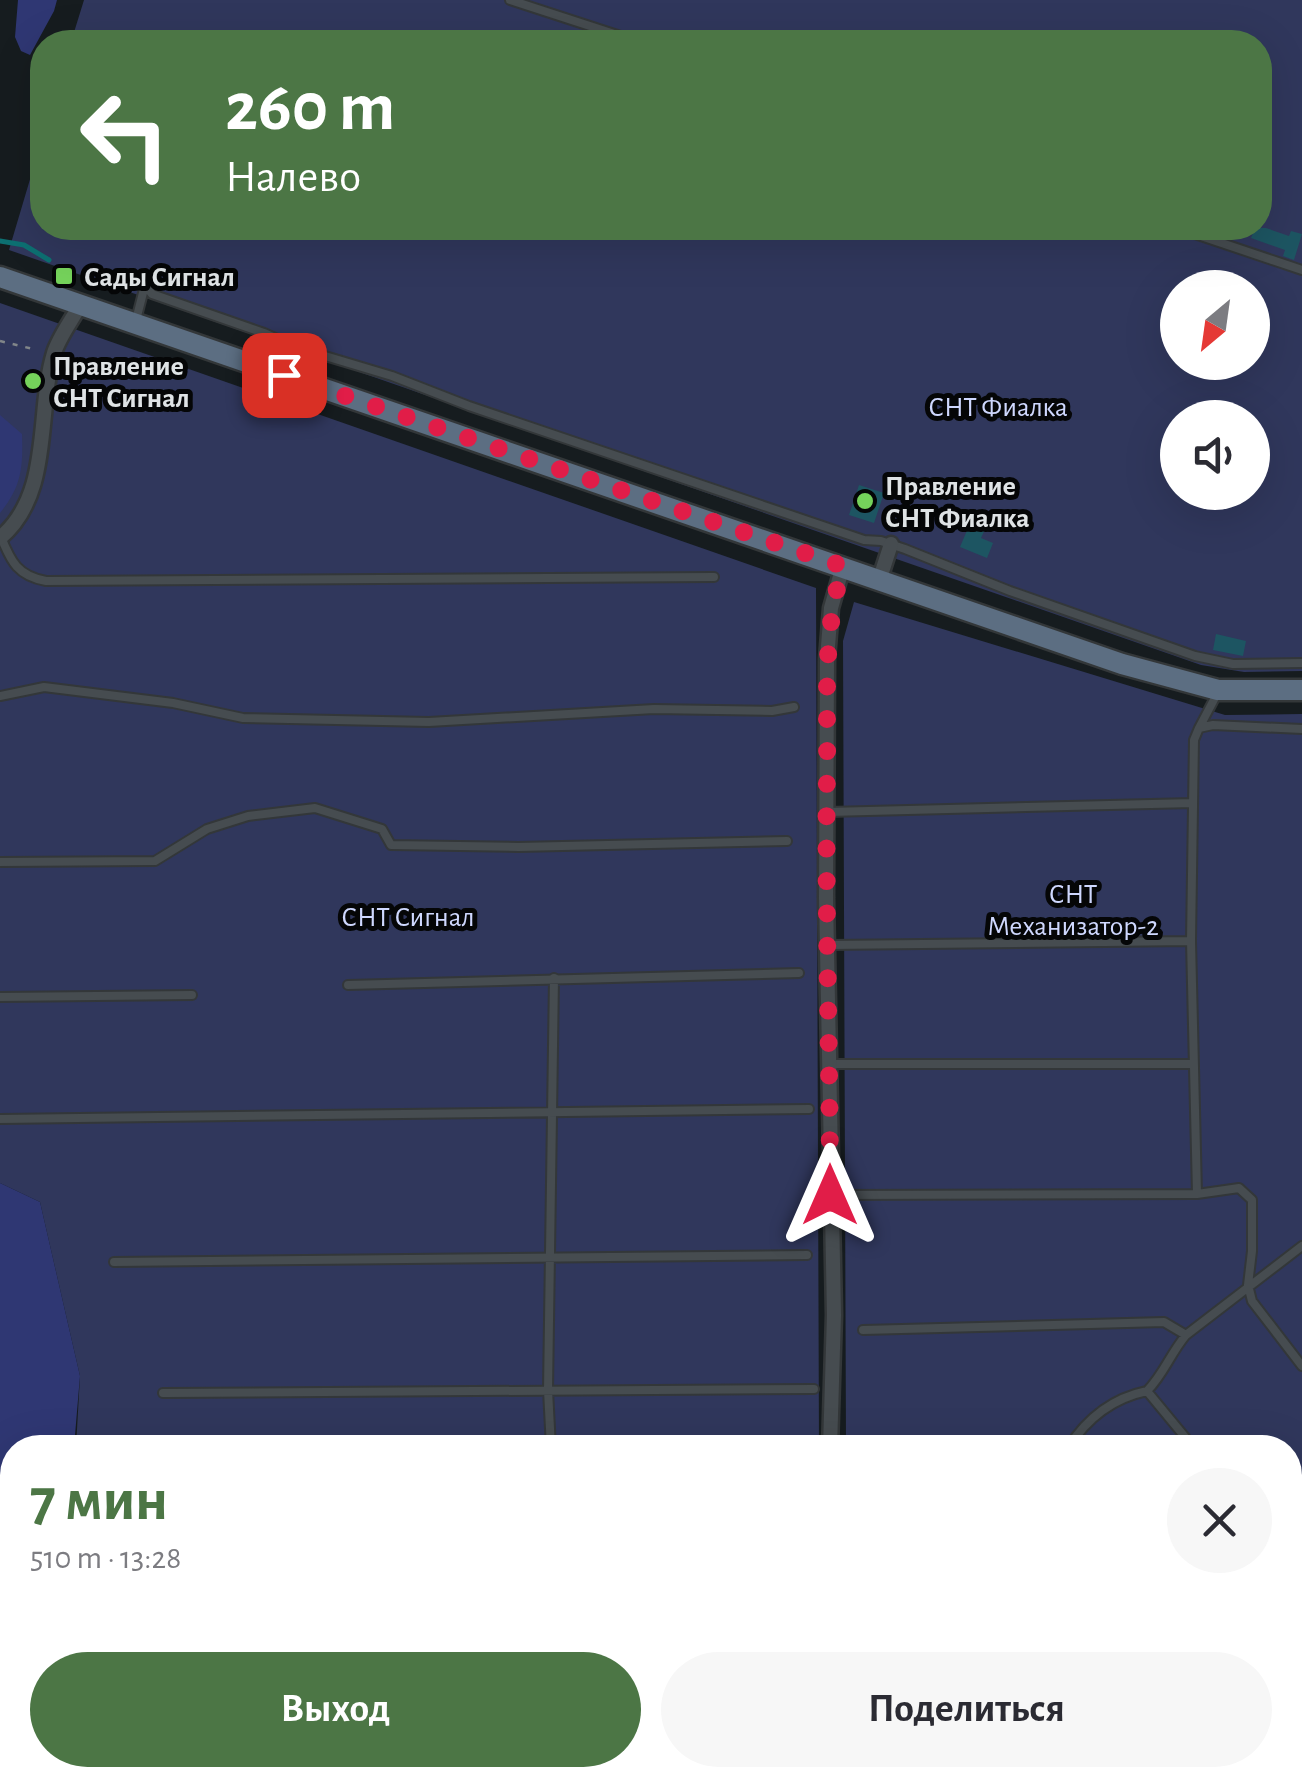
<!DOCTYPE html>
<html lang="ru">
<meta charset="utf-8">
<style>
body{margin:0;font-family:"Alegreya Sans",sans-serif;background:#f7f7f7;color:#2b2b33;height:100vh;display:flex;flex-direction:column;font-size:38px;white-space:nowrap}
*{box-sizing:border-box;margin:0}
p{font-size:32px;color:#7c7c81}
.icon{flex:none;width:55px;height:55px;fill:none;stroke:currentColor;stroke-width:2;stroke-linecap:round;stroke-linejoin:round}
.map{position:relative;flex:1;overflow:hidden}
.sheet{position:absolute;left:0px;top:1435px;width:1302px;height:352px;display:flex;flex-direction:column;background:#fff;border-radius:40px 40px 0 0;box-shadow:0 10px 40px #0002}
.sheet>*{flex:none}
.banner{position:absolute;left:30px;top:30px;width:1242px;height:210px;border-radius:40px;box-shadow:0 10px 40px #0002;background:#4c7645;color:#fff;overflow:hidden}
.needle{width:65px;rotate:209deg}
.tools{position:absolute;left:1160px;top:270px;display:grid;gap:20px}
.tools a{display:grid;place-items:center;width:110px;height:110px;border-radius:50%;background:#fff;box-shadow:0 10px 40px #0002;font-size:50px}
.pin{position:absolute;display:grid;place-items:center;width:85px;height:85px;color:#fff;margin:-42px;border-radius:20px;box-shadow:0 5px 15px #0006}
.me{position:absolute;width:110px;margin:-55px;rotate:0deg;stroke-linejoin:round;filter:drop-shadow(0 0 8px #0008)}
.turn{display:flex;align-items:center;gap:35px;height:210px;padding:0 30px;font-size:45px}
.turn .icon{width:130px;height:130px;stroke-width:2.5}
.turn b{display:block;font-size:70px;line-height:85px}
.round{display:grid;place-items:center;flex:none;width:105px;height:105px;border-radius:52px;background:#f7f7f7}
.overview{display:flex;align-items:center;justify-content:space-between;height:170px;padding:0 30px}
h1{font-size:60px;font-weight:700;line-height:75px;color:#4c7645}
.action{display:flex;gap:20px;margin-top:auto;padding:20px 30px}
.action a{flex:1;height:115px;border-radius:60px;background:#4c7645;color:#fff;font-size:40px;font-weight:700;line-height:115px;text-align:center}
.action a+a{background:#f7f7f7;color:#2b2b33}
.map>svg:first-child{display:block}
</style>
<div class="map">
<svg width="1302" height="1787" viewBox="0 0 1302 1787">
<rect width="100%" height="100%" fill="#161c1f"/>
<!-- green -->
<path fill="#30375c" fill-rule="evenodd" d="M 84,0 L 1302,0 L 1302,671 L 1244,672 L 1201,665 L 9,250 L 42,139 L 42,228 L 1260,228 L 1260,42 L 71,42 ZM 1178,288 L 1252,288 L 1252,362 L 1178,362 ZM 1178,418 L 1252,418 L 1252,492 L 1178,492 Z
M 0,303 L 816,588 L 819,1447 L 76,1447 L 80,1376 L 40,1202 L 0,1183 Z
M 854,602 L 1225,715 L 1302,714 L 1302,1787 L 864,1787 L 863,1775 L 1290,1775 L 1290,1448 L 846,1447 L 843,641 Z
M 12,1551 L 12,1775 L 828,1775 L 829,1787 L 0,1787 L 0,1556 Z"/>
<!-- forest -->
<path fill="#2f3773" d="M 18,0 L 57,0 L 54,11 L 30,55 L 21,51 L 15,37 Z
M 0,415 L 22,434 C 23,467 22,486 0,513 Z
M 0,1183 L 40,1202 L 80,1376 L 74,1447 L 12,1448 L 12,1563 L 0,1565 Z
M 206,1775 L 816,1775 L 819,1787 L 200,1787 Z
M 1025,1775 L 1175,1775 L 1159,1787 L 1032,1787 Z"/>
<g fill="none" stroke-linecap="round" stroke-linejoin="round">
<!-- stream -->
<path stroke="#0d7072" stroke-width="5" d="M 0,241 L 24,245 L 49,260"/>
</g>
<!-- building -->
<path fill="#1d5562" d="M 1255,228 L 1266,228 L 1289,236 L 1291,231 L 1302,234 L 1294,260 L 1283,256 L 1285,250 L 1251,238 Z
M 859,485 L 884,493 L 874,523 L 849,515 Z
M 971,521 L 986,527 L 981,538 L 993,543 L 987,558 L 960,547 Z
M 1216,634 L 1246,641 L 1243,656 L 1213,650 Z"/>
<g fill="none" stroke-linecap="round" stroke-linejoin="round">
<defs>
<path id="lane" d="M 510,0 L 639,42
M 1177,228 L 1302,270
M 145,285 L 152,294 L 264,333 L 295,347 L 392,376 L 469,406 L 864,540 L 881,541 L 905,549 L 1010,591 L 1195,656 L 1233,664 L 1302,663
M 135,324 L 145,285
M 1,537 C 11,562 18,576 46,581 L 714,577
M 0,696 L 44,687 L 173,703 L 243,718 L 429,722 L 654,709 L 772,711 L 794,707
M 1199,728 L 1218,692
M 1302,729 L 1213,725 L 1199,728 L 1194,740 L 1191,941 L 1197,1194 L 1239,1188 L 1252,1200 L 1252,1251 L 1248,1285 L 1252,1301 L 1302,1366
M 828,812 L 1193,803
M 0,862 L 155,861 L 207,829 L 248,816 L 315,808 L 382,829 L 391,845 L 518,847 L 787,841
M 828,945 L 1191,941
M 348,985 L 799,973
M 0,997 L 192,995
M 830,1064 L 1194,1064
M 0,1119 L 809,1109
M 831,1195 L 1197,1194
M 114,1262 L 807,1255
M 863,1330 L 1164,1322 L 1186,1335
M 163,1393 L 814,1389
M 551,1448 L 548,1390 L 554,978
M 1068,1448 C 1087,1418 1113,1398 1147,1391
M 1194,1448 L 1147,1391 C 1164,1374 1170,1354 1186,1335 L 1302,1246
M 1290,1565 L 1302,1579
M 0,1587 L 12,1555
M 0,1653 L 12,1653
M 1290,1679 L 1302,1674
M 1051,1785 L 1079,1775"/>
<path id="street" d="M 0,538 C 53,494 36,412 54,353 C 59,337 72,320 80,305
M 880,578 L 891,544
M 830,1448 L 834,1315 L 826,898 L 827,659 L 831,608 L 843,566
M 851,1775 L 852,1787"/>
<path id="secondary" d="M 0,277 L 1122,664 L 1218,690 L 1302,690"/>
</defs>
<!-- lane casing -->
<use href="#lane" stroke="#333739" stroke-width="12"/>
<!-- street casing -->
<use href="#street" stroke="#333739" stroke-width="19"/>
<!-- secondary casing -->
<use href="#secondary" stroke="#333739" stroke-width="25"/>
<!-- path -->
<path stroke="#818689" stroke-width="2.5" stroke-dasharray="5 8" stroke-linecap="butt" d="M 0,341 L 37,350"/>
<!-- lane -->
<use href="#lane" stroke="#464c50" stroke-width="8"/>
<!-- street -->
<use href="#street" stroke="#464c50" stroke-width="14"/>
<!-- secondary -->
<use href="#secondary" stroke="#5c6e82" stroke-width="20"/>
</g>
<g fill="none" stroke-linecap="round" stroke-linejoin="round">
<!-- route -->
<path stroke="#e11d48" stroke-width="18" stroke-dasharray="0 32.4" d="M 284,375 L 843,566 C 822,636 828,698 827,769 C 825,911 830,1053 830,1195"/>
</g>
<!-- markers -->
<g fill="#75d25b" stroke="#050607" stroke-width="4">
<rect x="54" y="266" width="20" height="20" rx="5"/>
<circle cx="33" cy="381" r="10"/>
<circle cx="865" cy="501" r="10"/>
</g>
<g text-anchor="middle" stroke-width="10" stroke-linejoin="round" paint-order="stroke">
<!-- poi labels -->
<g font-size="28" font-weight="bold" fill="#dfe3e5" stroke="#050607" text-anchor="start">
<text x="84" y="286">Сады Сигнал</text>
<text x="53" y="375">Правление<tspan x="53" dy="32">СНТ Сигнал</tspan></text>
<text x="885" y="495">Правление<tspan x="885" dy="32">СНТ Фиалка</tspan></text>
</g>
<!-- park labels -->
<g font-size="28" fill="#cfd8fe" stroke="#050607">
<text x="998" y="416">СНТ Фиалка</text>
<text x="1073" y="903">СНТ<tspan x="1073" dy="32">Механизатор-2</tspan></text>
<text x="408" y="926">СНТ Сигнал</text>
</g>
</g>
</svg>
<div class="tools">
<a><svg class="needle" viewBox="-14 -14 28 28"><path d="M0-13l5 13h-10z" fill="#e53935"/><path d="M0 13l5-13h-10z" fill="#7c7c81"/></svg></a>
<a><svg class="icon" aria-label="sound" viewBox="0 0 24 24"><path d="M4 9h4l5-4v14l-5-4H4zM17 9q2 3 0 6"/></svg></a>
</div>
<div class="pin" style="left:284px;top:375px;background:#d93025"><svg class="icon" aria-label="arrive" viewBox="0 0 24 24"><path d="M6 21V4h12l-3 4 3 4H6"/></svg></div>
<svg class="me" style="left:830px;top:1195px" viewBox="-20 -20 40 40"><path d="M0-17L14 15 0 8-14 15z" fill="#e11d48" stroke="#fff" stroke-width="4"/></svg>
<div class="banner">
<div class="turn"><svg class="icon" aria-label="left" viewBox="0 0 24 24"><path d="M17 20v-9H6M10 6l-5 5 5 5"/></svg><div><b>260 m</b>Налево</div></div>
</div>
<section class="sheet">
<div class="overview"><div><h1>7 мин</h1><p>510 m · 13:28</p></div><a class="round"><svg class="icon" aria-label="close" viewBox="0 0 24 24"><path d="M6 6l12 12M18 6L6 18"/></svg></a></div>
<div class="action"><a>Выход</a><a>Поделиться</a></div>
</section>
</div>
